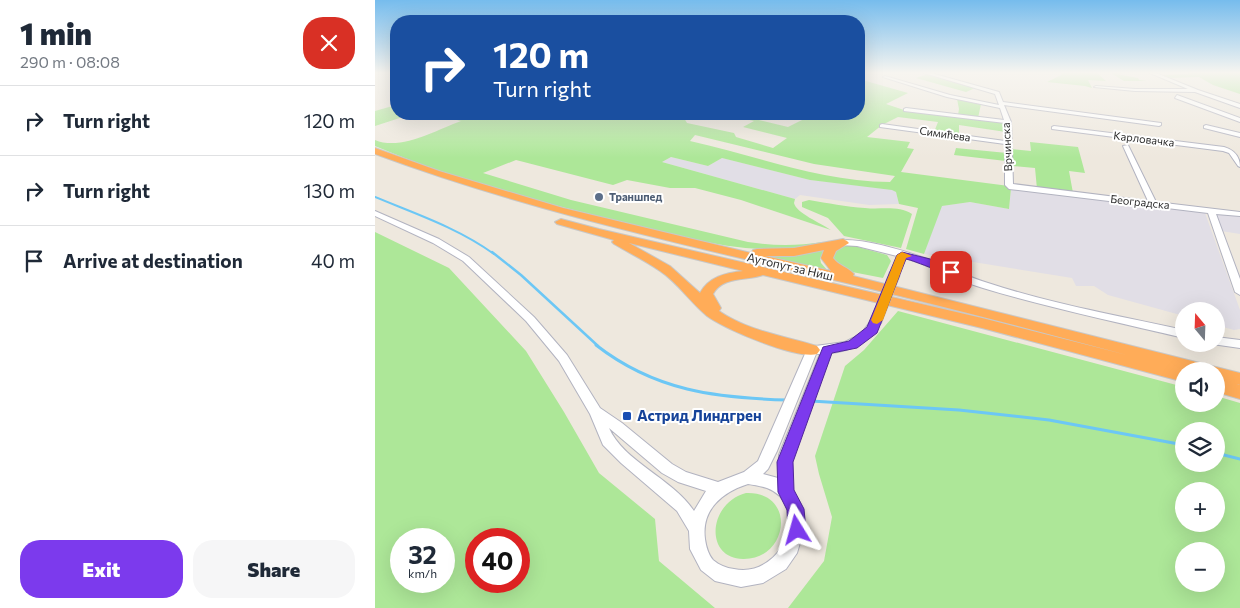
<!DOCTYPE html>
<meta charset="utf-8">
<style>
body{margin:0;font-family:Commissioner,sans-serif;background:#f6f6f7;color:#1f2937;height:100vh;display:flex;flex-direction:column;font-size:19px;white-space:nowrap}
*{box-sizing:border-box;margin:0}
p{font-size:16px;color:#747a83}
.icon{flex:none;width:28px;height:28px;fill:none;stroke:currentColor;stroke-width:2;stroke-linecap:round;stroke-linejoin:round}
.map{position:relative;flex:1;overflow:hidden}
.sheet{display:flex;flex-direction:column;background:#fff;width:375px}
.sheet>*{flex:none}
.banner{position:absolute;left:15px;top:15px;width:475px;height:105px;border-radius:20px;box-shadow:0 5px 20px #0002;background:#1a4fa0;color:#fff;overflow:hidden}
.needle{width:32px;rotate:341deg}
.fabs{position:absolute;left:800px;top:302px;display:grid;gap:10px}
.fabs a{display:grid;place-items:center;width:50px;height:50px;border-radius:50%;background:#fff;box-shadow:0 5px 20px #0002;font-size:25px}
.speed{position:absolute;left:15px;top:528px;display:flex;gap:10px;font-size:25px;font-weight:700;text-align:center}
.speed>*{display:grid;place-content:center;width:65px;height:65px;border-radius:50%;background:#fff;box-shadow:0 5px 20px #0002;line-height:1}
.speed small{font-size:12px;font-weight:400}
.speed .limit{border:8px solid #d22;background:#fff;color:#111}
.pin{position:absolute;display:grid;place-items:center;width:42px;height:42px;color:#fff;margin:-21px;border-radius:10px;box-shadow:0 2px 8px #0006}
.me{position:absolute;width:55px;margin:-28px;rotate:352deg;stroke-linejoin:round;filter:drop-shadow(0 0 4px #0008)}
.turn{display:flex;align-items:center;gap:18px;height:105px;padding:0 20px;font-size:22px}
.turn .icon{width:65px;height:65px;stroke-width:2.5}
.turn b{display:block;font-size:35px;line-height:42px}
.round{display:grid;place-items:center;flex:none;width:52px;height:52px;border-radius:20px;background:#f6f6f7}
.head{display:flex;align-items:center;justify-content:space-between;height:85px;padding:0 20px}
h1{font-size:30px;font-weight:800;line-height:38px}
.button{display:flex;gap:10px;margin-top:auto;padding:10px 20px}
.button a{flex:1;height:58px;border-radius:20px;background:#7c3aed;color:#fff;font-size:20px;font-weight:800;line-height:58px;text-align:center}
.button a+a{background:#f6f6f7;color:#1f2937}
ul{padding:0;list-style:none}
li{display:flex;align-items:center;gap:15px;height:70px;padding:0 20px;border-top:1px solid #e0e1e3}
li div{flex:1}
li b{display:block;font-size:19px}
li em{font-style:normal}
main{display:flex;flex:1;min-height:0}
.map>svg:first-child{display:block}
</style>
<main>
<section class="sheet">
<div class="head"><div><h1>1 min</h1><p>290 m · 08:08</p></div><a class="round" style="background:#d93025;color:#fff"><svg class="icon" aria-label="close" viewBox="0 0 24 24"><path d="M6 6l12 12M18 6L6 18"/></svg></a></div>
<ul>
<li><svg class="icon" aria-label="right" viewBox="0 0 24 24"><path d="M7 20v-9h11M14 6l5 5-5 5"/></svg><div><b>Turn right</b></div><em>120 m</em></li>
<li><svg class="icon" aria-label="right" viewBox="0 0 24 24"><path d="M7 20v-9h11M14 6l5 5-5 5"/></svg><div><b>Turn right</b></div><em>130 m</em></li>
<li><svg class="icon" aria-label="arrive" viewBox="0 0 24 24"><path d="M6 21V4h12l-3 4 3 4H6"/></svg><div><b>Arrive at destination</b></div><em>40 m</em></li>
</ul>
<div class="button"><a>Exit</a><a>Share</a></div>
</section>
<div class="map">
<svg width="865" height="608" viewBox="0 0 865 608">
<rect width="100%" height="100%" fill="#eee8de"/>
<!-- industrial -->
<path fill="#e1dee6" d="M 296,157 L 333,166 L 347,158 L 435,180 L 517,189 L 521,192 L 524,204 L 494,205 L 425,195 L 420,199 L 287,162 Z
M 636,188 L 826,211 L 830,213 L 865,310 L 865,329 L 859,330 L 841,325 L 841,311 L 809,311 L 809,316 L 733,295 L 719,286 L 701,286 L 697,278 L 549,254 L 566,206 L 595,202 L 634,209 Z
M 840,213 L 865,216 L 865,234 L 846,231 Z"/>
<!-- green -->
<path fill="#ade798" fill-rule="evenodd" d="M 686,73 L 752,73 L 742,74 L 763,78 L 764,80 L 772,81 L 749,81 L 736,73 L 722,73 L 731,81 L 713,80 L 717,88 L 710,86 L 672,82 L 686,75 Z
M 812,73 L 865,73 L 865,94 L 838,85 L 824,77 L 791,78 L 783,75 L 814,74 Z
M 553,74 L 600,88 L 591,92 L 541,78 Z
M 484,79 L 533,93 L 511,104 L 529,110 L 583,115 L 584,109 L 582,99 L 606,104 L 603,118 L 631,123 L 631,132 L 584,125 L 584,136 L 559,132 L 563,122 L 523,117 L 507,125 L 492,137 L 535,142 L 532,148 L 539,149 L 526,172 L 634,186 L 636,188 L 634,209 L 595,202 L 567,206 L 549,254 L 531,249 L 543,208 L 524,204 L 521,192 L 517,190 L 435,180 L 347,158 L 333,166 L 296,157 L 287,162 L 420,199 L 419,203 C 421,213 446,223 456,230 L 366,200 L 320,188 L 295,188 L 252,180 L 238,185 L 141,160 L 108,173 L 196,200 L 373,242 C 399,246 422,246 448,242 L 449,244 C 379,260 310,237 243,221 C 161,201 78,179 0,146 L 0,140 C 26,151 61,130 86,121 L 55,114 L 144,114 L 165,117 L 172,114 L 295,114 L 309,118 L 312,123 L 359,133 L 361,137 L 398,148 L 412,138 L 368,127 L 379,121 L 347,114 L 359,114 L 413,127 L 429,119 L 410,114 L 484,114 ZM 320,135 L 439,164 L 520,176 L 515,182 C 444,181 383,156 315,141 Z
M 21,105 L 21,114 L 37,114 L 0,126 L 0,111 Z
M 655,142 L 703,147 L 710,173 L 694,171 L 698,193 L 662,189 L 660,168 L 638,166 L 636,149 L 656,151 Z
M 581,148 L 632,153 L 631,161 L 579,155 Z
M 434,200 C 453,203 471,207 490,208 C 506,210 523,205 537,214 L 526,248 L 469,236 L 453,218 L 427,207 L 427,202 Z
M 0,232 L 74,268 L 151,351 L 189,412 L 224,473 L 280,519 L 284,561 L 340,608 L 0,608 ZM 26,539 L 69,539 L 69,581 L 26,581 ZM 101,539 L 144,539 L 144,581 L 101,581 Z
M 476,245 L 512,255 L 516,261 L 508,278 L 472,271 L 457,258 C 461,248 466,246 476,245 Z
M 454,247 L 445,258 L 446,263 L 453,271 L 394,258 Z
M 523,311 L 809,387 L 809,404 L 841,404 L 841,396 L 865,403 L 865,608 L 410,608 L 413,608 L 449,561 L 457,517 L 444,474 L 440,456 L 470,366 L 489,350 ZM 809,431 L 841,431 L 841,464 L 809,464 ZM 809,491 L 841,491 L 841,524 L 809,524 ZM 809,551 L 841,551 L 841,584 L 809,584 Z
M 371,493 C 422,491 414,560 368,559 C 329,558 333,503 371,493 Z"/>
<g fill="none" stroke-linecap="round" stroke-linejoin="round">
<!-- stream-far2 -->
<path stroke="#6cc7f5" stroke-width="2" d="M 0,197 C 41,214 83,228 119,254"/>
<!-- stream-far1 -->
<path stroke="#6cc7f5" stroke-width="2.5" d="M 117,252 L 146,275 L 223,346"/>
<!-- stream -->
<path stroke="#6cc7f5" stroke-width="3" d="M 221,345 C 280,391 341,398 413,400
M 436,401 L 584,410 L 674,420 L 809,445
M 841,453 L 865,459"/>
<defs>
<path id="minor" d="M 549,73 L 556,73 L 624,92 L 628,102 L 786,123 L 786,125 L 784,126 L 629,105 L 636,122 L 638,184 L 773,201 L 748,146 L 753,145 L 781,202 L 865,212 L 865,216 L 841,214 L 865,279 L 865,295 L 860,292 L 833,213 L 634,189 L 630,185 L 630,144 L 505,127 L 505,125 L 507,124 L 630,141 L 630,123 L 529,111 L 529,109 L 531,108 L 629,120 L 625,108 L 572,97 L 508,77 L 510,76 L 575,95 L 624,105 L 620,94 Z
M 775,73 L 781,73 L 823,90 L 865,104 L 865,108 L 820,92 L 760,91 L 719,87 L 721,86 L 760,89 L 813,89 Z
M 802,95 L 865,118 L 865,122 L 800,98 Z
M 831,125 L 865,133 L 865,137 L 829,128 L 829,126 Z
M 679,126 L 849,147 C 859,150 865,156 865,167 L 863,166 L 854,153 L 848,151 L 677,129 L 677,127 Z
M 0,211 L 64,239 L 94,257 L 159,317 L 192,355 L 225,408 L 247,423 L 297,464 L 311,472 L 343,482 L 369,472 L 383,461 L 433,347 L 470,342 L 486,334 L 497,319 L 505,319 L 506,322 C 494,342 479,350 456,353 L 418,455 L 416,471 L 418,491 L 428,511 L 429,529 L 422,553 L 411,569 L 388,583 L 366,587 L 340,581 L 326,570 L 315,549 L 314,531 L 302,511 L 246,463 L 228,445 L 215,414 L 184,361 L 151,321 L 88,261 L 58,243 L 0,216 ZM 441,354 L 445,354 L 404,455 L 403,478 L 388,474 L 393,469 L 402,451 ZM 234,428 L 287,473 L 303,482 L 331,491 L 319,511 C 298,479 248,461 234,428 ZM 373,484 C 379,485 386,486 392,488 C 437,505 408,579 359,569 C 351,568 344,565 338,560 C 333,554 331,546 330,539 C 326,509 348,492 373,484 Z
M 468,240 C 496,240 526,250 553,259 C 573,266 592,277 613,283 C 677,304 744,316 809,330 L 809,338 C 742,322 674,308 608,288 C 581,280 557,266 530,258 L 523,275 L 517,275 L 515,273 L 522,256 L 482,246 L 465,245 L 464,243 Z
M 841,337 L 865,340 L 865,348 L 837,344 L 841,344 Z"/>
<path id="highway" d="M 0,148 L 64,171 L 188,208 L 376,253 L 378,250 L 382,249 L 419,248 L 468,239 L 472,241 L 474,243 L 461,251 L 458,258 C 464,266 473,267 479,274 L 478,276 L 865,373 L 865,385 L 862,384 L 865,385 L 865,399 L 841,392 L 841,371 L 809,371 L 809,382 L 607,328 L 388,275 C 371,281 348,276 338,294 L 346,308 L 344,311 C 373,331 409,336 442,346 L 445,350 L 442,354 C 423,360 349,329 332,316 C 316,303 303,283 285,271 C 271,261 254,253 239,244 L 237,242 L 239,240 L 182,224 L 180,222 L 186,219 L 224,229 L 607,318 L 752,355 C 647,327 542,299 437,275 C 289,240 143,207 0,154 ZM 254,243 L 368,271 C 350,273 334,277 325,293 L 295,266 ZM 449,250 L 446,258 L 456,271 L 390,256 L 419,256 Z"/>
</defs>
<!-- minor casing -->
<use href="#minor" stroke="#b2b3c0" stroke-width="2"/>
<!-- highway casing -->
<use href="#highway" stroke="#c8c8c8" stroke-width="2"/>
<!-- minor -->
<use href="#minor" fill="#fff" fill-rule="evenodd"/>
<!-- highway -->
<use href="#highway" fill="#ffac58" fill-rule="evenodd"/>
<defs>
<path id="minor-bridge" d="M 501,322 L 520,273"/>
</defs>
<!-- minor-bridge casing -->
<use href="#minor-bridge" stroke="#b2b3c0" stroke-width="12" stroke-linecap="butt"/>
<!-- minor-bridge -->
<use href="#minor-bridge" stroke="#fff" stroke-width="10"/>
</g>
<!-- sky -->
<linearGradient id="sky" x2="0" y2="1"><stop stop-color="#76bced"/><stop offset="0.46" stop-color="#f7f5f0"/><stop offset="1" stop-color="#f7f5f0" stop-opacity="0"/></linearGradient>
<rect width="865" height="158" fill="url(#sky)"/>
<!-- route -->
<path fill="#7c3aed" stroke="#51269a" d="M 527,252 L 555,259 L 582,272 L 580,275 C 574,276 541,261 531,259 L 502,333 L 482,348 L 457,353 L 418,462 L 419,490 L 429,509 L 431,530 L 428,536 L 422,538 L 416,536 L 413,530 L 412,510 L 403,492 L 402,462 L 448,347 L 474,341 L 492,327 L 522,255 Z"/>
<!-- slow -->
<path fill="#f59e0b" d="M 527,252 L 537,256 L 531,258 L 508,320 L 502,324 L 498,323 L 496,320 L 522,255 Z"/>
<!-- markers -->
<circle fill="#5c6f8a" stroke="#fff" stroke-width="2" cx="224" cy="197" r="5"/>
<rect fill="#1a4fb4" stroke="#fff" stroke-width="2" x="247" y="411" width="10" height="10" rx="2.5"/>
<g text-anchor="middle" stroke-width="4" stroke-linejoin="round" paint-order="stroke">
<!-- far-street labels -->
<g font-size="11" fill="#2c2c2c" stroke="#fff">
<text transform="translate(570 134) rotate(8)" y="4">Симићева</text>
<text transform="translate(769 139) rotate(7)" y="4">Карловачка</text>
<text transform="translate(632 147) rotate(-93)" y="4">Врчинска</text>
<text transform="translate(765 202) rotate(6)" y="4">Београдска</text>
</g>
<!-- far-service labels -->
<g font-size="11" font-weight="bold" fill="#4e5e75" stroke="#fff" text-anchor="start">
<text x="234" y="201">Траншпед</text>
</g>
<!-- street labels -->
<g font-size="12" fill="#2c2c2c" stroke="#fff">
<text transform="translate(415 267) rotate(13)" y="4">Аутопут за Ниш</text>
</g>
<!-- near-transit labels -->
<g font-size="15" font-weight="bold" fill="#164399" stroke="#fff" text-anchor="start">
<text x="262" y="421">Астрид Линдгрен</text>
</g>
</g>
</svg>
<div class="fabs">
<a><svg class="needle" viewBox="-14 -14 28 28"><path d="M0-13l5 13h-10z" fill="#e53935"/><path d="M0 13l5-13h-10z" fill="#747a83"/></svg></a>
<a><svg class="icon" aria-label="sound" viewBox="0 0 24 24"><path d="M4 9h4l5-4v14l-5-4H4zM17 9q2 3 0 6"/></svg></a>
<a><svg class="icon" aria-label="layers" viewBox="0 0 24 24"><path d="M12 4l9 5-9 5-9-5zM3 14l9 5 9-5"/></svg></a>
<a>+</a>
<a>−</a>
</div>
<div class="speed"><div>32<small>km/h</small></div><div class="limit">40</div></div>
<div class="pin" style="left:576px;top:272px;background:#d93025"><svg class="icon" aria-label="arrive" viewBox="0 0 24 24"><path d="M6 21V4h12l-3 4 3 4H6"/></svg></div>
<svg class="me" style="left:422px;top:530px" viewBox="-20 -20 40 40"><path d="M0-17L14 15 0 8-14 15z" fill="#7c3aed" stroke="#fff" stroke-width="4"/></svg>
<div class="banner">
<div class="turn"><svg class="icon" aria-label="right" viewBox="0 0 24 24"><path d="M7 20v-9h11M14 6l5 5-5 5"/></svg><div><b>120 m</b>Turn right</div></div>
</div>
</div>
</main>
